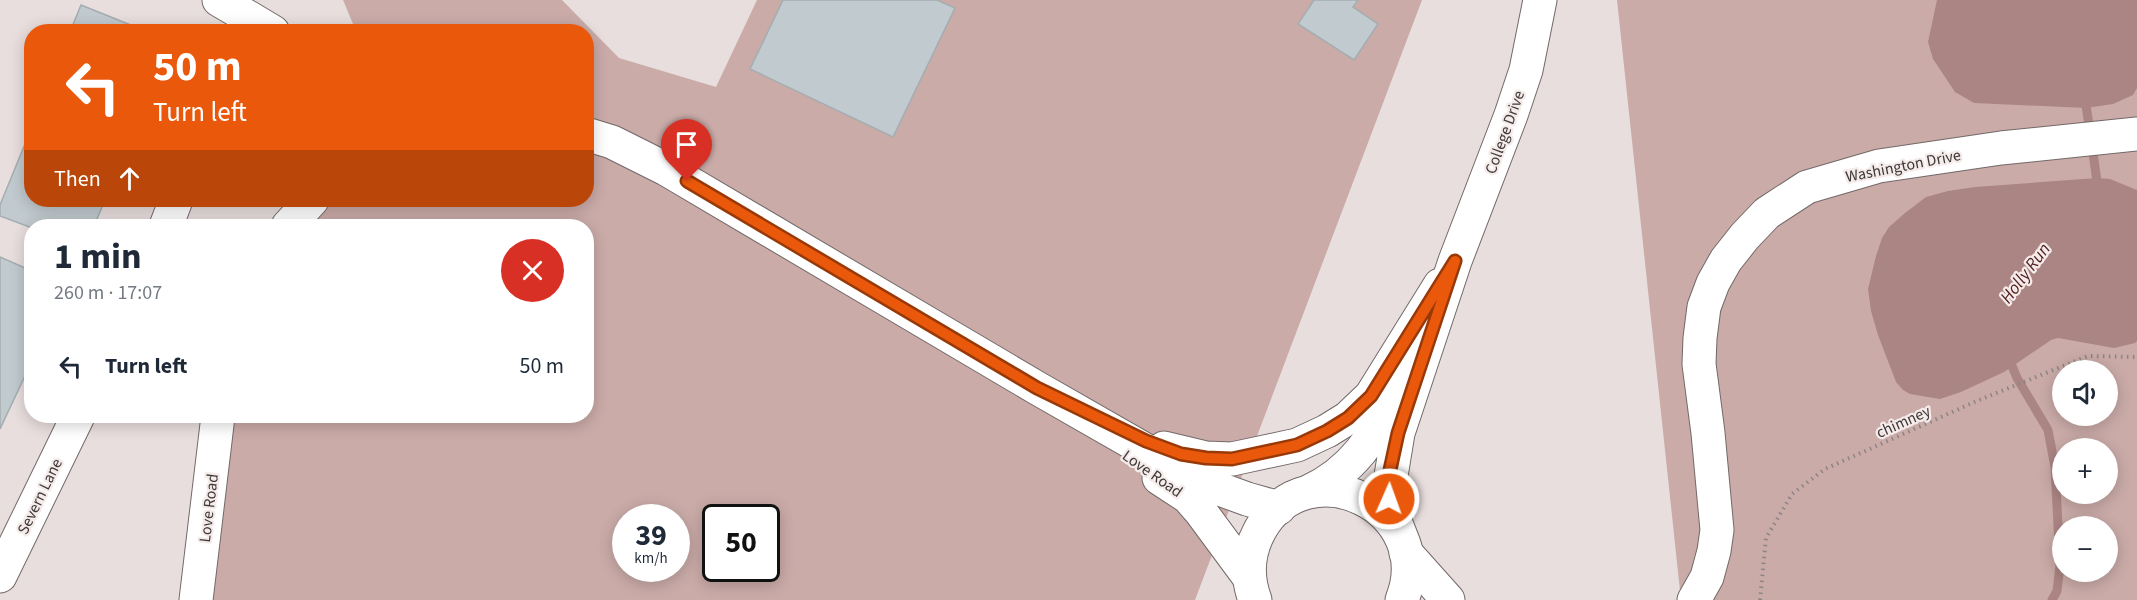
<!DOCTYPE html>
<meta charset="utf-8">
<style>
body{margin:0;font-family:"Source Sans 3",sans-serif;background:#f6f6f7;color:#1f2937;height:100vh;display:flex;flex-direction:column;font-size:22px;white-space:nowrap}
*{box-sizing:border-box;margin:0}
p{font-size:20px;color:#747a83}
.icon{flex:none;width:33px;height:33px;fill:none;stroke:currentColor;stroke-width:2;stroke-linecap:round;stroke-linejoin:round}
.map{position:relative;flex:1;overflow:hidden}
.panel{position:absolute;left:24px;top:219px;width:570px;height:204px;display:flex;flex-direction:column;background:#fff;border-radius:24px;box-shadow:0 3px 15px #0003}
.panel>*{flex:none}
.banner{position:absolute;left:24px;top:24px;width:570px;height:183px;border-radius:24px;box-shadow:0 3px 15px #0003;background:#ea580c;color:#fff;overflow:hidden}
.controls{position:absolute;left:2052px;top:360px;display:grid;gap:12px}
.controls a{display:grid;place-items:center;width:66px;height:66px;border-radius:50%;background:#fff;box-shadow:0 3px 15px #0003;font-size:30px}
.speed{position:absolute;left:612px;top:504px;display:flex;gap:12px;font-size:30px;font-weight:700;text-align:center}
.speed>*{display:grid;place-content:center;width:78px;height:78px;border-radius:50%;background:#fff;box-shadow:0 3px 15px #0003;line-height:1}
.speed small{font-size:15px;font-weight:400}
.speed .limit{border:3px solid #111;border-radius:9px;background:#fff;color:#111}
.pin{position:absolute;display:grid;place-items:center;width:51px;height:51px;color:#fff;margin:-62px -26px;border-radius:50% 50% 50% 0;rotate:-45deg;box-shadow:0 0 6px #0007}
.pin .icon{rotate:45deg}
.me{position:absolute;width:66px;margin:-33px;rotate:2deg;stroke-linejoin:round;filter:drop-shadow(0 0 4px #0008)}
.turn{display:flex;align-items:center;gap:21px;height:126px;padding:0 30px;font-size:27px}
.turn .icon{width:78px;height:78px;stroke-width:2.5}
.turn b{display:block;font-size:42px;line-height:51px}
.then{display:flex;align-items:center;height:57px;padding:0 30px;background:#0003;gap:12px;font-size:22px}
.round{display:grid;place-items:center;flex:none;width:63px;height:63px;border-radius:32px;background:#f6f6f7}
.head{display:flex;align-items:center;justify-content:space-between;height:102px;padding:0 30px}
h1{font-size:36px;font-weight:700;line-height:45px}
ul{padding:0;list-style:none}
li{display:flex;align-items:center;gap:18px;height:90px;padding:0 30px}
li div{flex:1}
li b{display:block;font-size:22px}
li em{font-style:normal}
.map>svg:first-child{display:block}
</style>
<div class="map">
<svg width="2137" height="600" viewBox="0 0 2137 600">
<rect width="100%" height="100%" fill="#e8dedd"/>
<!-- green -->
<path fill="#caaba8" fill-rule="evenodd" d="M 343,0 L 562,0 L 619,58 L 716,87 L 757,0 L 1422,0 L 1195,600 L 212,600 L 231,416 L 586,416 L 586,226 L 306,226 L 334,200 L 586,200 L 586,32 L 356,31 ZM 626,518 L 676,518 L 676,568 L 626,568 ZM 716,518 L 766,518 L 766,568 L 716,568 Z
M 1617,0 L 2137,0 L 2137,600 L 1681,600 ZM 2062,370 L 2108,370 L 2108,416 L 2062,416 ZM 2062,448 L 2108,448 L 2108,494 L 2062,494 ZM 2062,526 L 2108,526 L 2108,572 L 2062,572 Z"/>
<!-- water -->
<path fill="#ab8583" d="M 1937,0 L 2137,0 L 2137,88 L 2133,95 L 2113,104 L 2086,108 L 1974,103 L 1955,92 L 1933,59 L 1928,42 Z
M 2097,178 L 2110,179 L 2137,190 L 2137,341 L 2135,343 L 2114,348 L 2058,338 L 2051,340 L 2004,372 L 1961,392 L 1940,399 L 1910,394 L 1903,390 L 1896,382 L 1878,335 L 1871,311 L 1868,289 L 1876,256 L 1882,238 L 1889,227 L 1905,213 L 1926,197 L 1948,191 L 1975,187 Z"/>
<g fill="none" stroke-linecap="round" stroke-linejoin="round">
<!-- stream -->
<path stroke="#ab8583" stroke-width="9" d="M 2085,98 L 2098,188
M 2008,356 L 2017,378 L 2048,430 L 2055,467 L 2060,565 L 2057,591 L 2052,600"/>
</g>
<!-- building -->
<path fill="#c1cace" stroke="#a4adb0" stroke-width="1.5" d="M 783,0 L 937,0 L 955,8 L 893,137 L 750,69 Z
M 1314,0 L 1358,0 L 1353,7 L 1378,24 L 1354,60 L 1298,24 Z
M 81,5 L 148,32 L 70,32 Z
M 32,127 L 32,200 L 105,200 L 94,226 L 32,226 L 32,228 L 0,216 L 0,205 Z
M 0,257 L 32,271 L 32,361 L 0,429 Z"/>
<g fill="none" stroke-linecap="round" stroke-linejoin="round">
<defs>
<path id="minor" d="M 219,0 L 248,17
M 242,32 L 248,17 L 273,32
M 586,134 L 612,142 L 666,169 L 1037,388 L 1203,483 L 1247,499 L 1279,508
M 166,226 L 176,200
M 288,226 L 312,200
M 1164,448 L 1206,458 L 1232,459 L 1297,445 L 1327,431 L 1348,418 L 1371,396 L 1440,285
M 1159,478 L 1188,497 L 1201,512 L 1249,577
M 1406,553 L 1448,600
M 0,576 L 78,416
M 196,600 L 218,416
M 1694,600 L 1707,577 L 1714,551 L 1717,530 L 1708,433 L 1699,364 L 1700,338 L 1704,307 L 1713,283 L 1726,260 L 1745,236 L 1767,213 L 1807,187 L 1879,166 L 2001,148 L 2137,134"/>
<path id="major" d="M 1308,492 C 1352,472 1376,436 1394,394
M 1404,544 L 1393,516 L 1389,488 L 1398,433 L 1455,261 L 1511,115 L 1526,70 L 1540,0
M 1255,600 C 1246,576 1248,552 1260,530 C 1308,445 1438,509 1402,600"/>
</defs>
<!-- minor casing -->
<use href="#minor" stroke="#726968" stroke-width="35"/>
<!-- major casing -->
<use href="#major" stroke="#726968" stroke-width="35"/>
<!-- path -->
<path stroke="#8c8585" stroke-width="4" stroke-dasharray="1.5 4.5" stroke-linecap="butt" d="M 1760,600 L 1766,538 L 1792,494 L 1825,469 L 1979,400 L 2088,356 L 2137,357"/>
<!-- minor -->
<use href="#minor" stroke="#fff" stroke-width="33"/>
<!-- major -->
<use href="#major" stroke="#fff" stroke-width="33"/>
</g>
<g fill="none" stroke-linecap="round" stroke-linejoin="round">
<defs>
<path id="route" d="M 687,181 L 1037,388 L 1146,441 L 1181,454 L 1206,458 L 1232,459 L 1297,445 L 1327,431 L 1348,418 L 1371,396 L 1455,261 L 1398,433 L 1390,470 L 1389,499"/>
</defs>
<!-- route casing -->
<use href="#route" stroke="#983908" stroke-width="15"/>
<!-- route -->
<use href="#route" stroke="#ea580c" stroke-width="10"/>
</g>
<g text-anchor="middle" stroke-width="4.5" stroke-linejoin="round" paint-order="stroke">
<!-- street labels -->
<g font-size="16" fill="#3e3939" stroke="#f5ebea">
<text transform="translate(1504 132) rotate(-70)" y="6">College Drive</text>
<text transform="translate(1903 165) rotate(-11)" y="6">Washington Drive</text>
<text transform="translate(1903 421) rotate(-24)" y="6">chimney</text>
<text transform="translate(1153 473) rotate(35)" y="6">Love Road</text>
<text transform="translate(39 496) rotate(-64)" y="6">Severn Lane</text>
<text transform="translate(208 508) rotate(-83)" y="6">Love Road</text>
</g>
<!-- water labels -->
<g font-size="18" font-style="italic" fill="#501d1d" stroke="#f5ebea">
<text transform="translate(2025 273) rotate(-53)" y="6">Holly Run</text>
</g>
</g>
</svg>
<div class="controls">
<a><svg class="icon" aria-label="sound" viewBox="0 0 24 24"><path d="M4 9h4l5-4v14l-5-4H4zM17 9q2 3 0 6"/></svg></a>
<a>+</a>
<a>−</a>
</div>
<div class="speed"><div>39<small>km/h</small></div><div class="limit">50</div></div>
<div class="pin" style="left:687px;top:181px;background:#d93025"><svg class="icon" aria-label="arrive" viewBox="0 0 24 24"><path d="M6 21V4h12l-3 4 3 4H6"/></svg></div>
<svg class="me" style="left:1389px;top:499px" viewBox="-20 -20 40 40"><circle r="17" fill="#ea580c" stroke="#fff" stroke-width="3"/><path d="M0-11L8 9 0 5-8 9z" fill="#fff"/></svg>
<div class="banner">
<div class="turn"><svg class="icon" aria-label="left" viewBox="0 0 24 24"><path d="M17 20v-9H6M10 6l-5 5 5 5"/></svg><div><b>50 m</b>Turn left</div></div>
<div class="then">Then<svg class="icon" aria-label="ahead" viewBox="0 0 24 24"><path d="M12 20V5M6 11l6-6 6 6"/></svg></div>
</div>
<section class="panel">
<div class="head"><div><h1>1 min</h1><p>260 m · 17:07</p></div><a class="round" style="background:#d93025;color:#fff"><svg class="icon" aria-label="close" viewBox="0 0 24 24"><path d="M6 6l12 12M18 6L6 18"/></svg></a></div>
<ul>
<li><svg class="icon" aria-label="left" viewBox="0 0 24 24"><path d="M17 20v-9H6M10 6l-5 5 5 5"/></svg><div><b>Turn left</b></div><em>50 m</em></li>
</ul>
</section>
</div>
